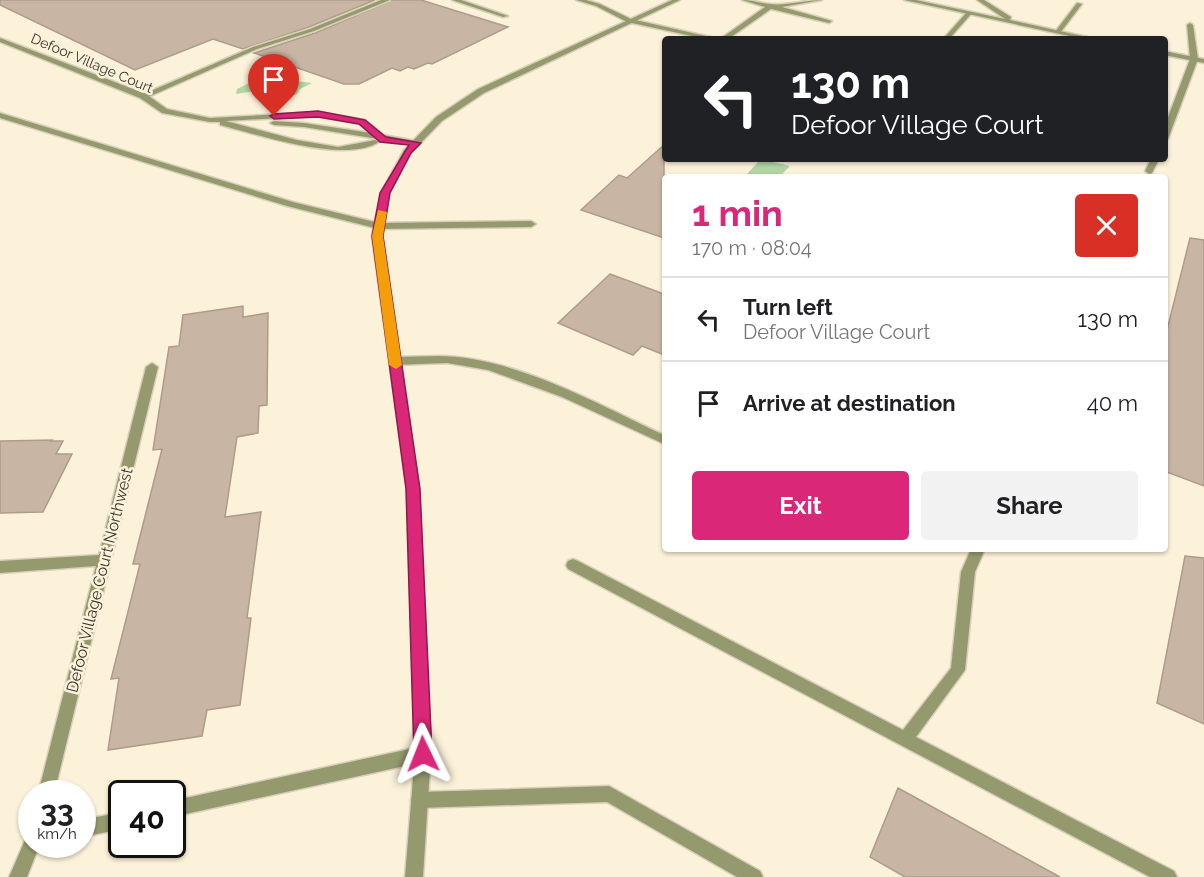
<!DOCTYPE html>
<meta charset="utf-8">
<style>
body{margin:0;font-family:Raleway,sans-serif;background:#f2f2f2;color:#202124;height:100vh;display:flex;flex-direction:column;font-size:22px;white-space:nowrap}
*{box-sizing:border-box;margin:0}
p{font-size:20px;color:#757577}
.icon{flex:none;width:33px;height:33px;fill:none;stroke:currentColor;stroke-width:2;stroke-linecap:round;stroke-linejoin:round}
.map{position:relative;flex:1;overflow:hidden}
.sheet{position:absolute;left:662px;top:174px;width:506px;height:378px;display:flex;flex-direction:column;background:#fff;border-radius:6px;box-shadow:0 2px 4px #0004}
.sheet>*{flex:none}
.hud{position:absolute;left:662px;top:36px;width:506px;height:126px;border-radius:6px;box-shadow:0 2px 4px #0004;background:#202124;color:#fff;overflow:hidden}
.speed{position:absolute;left:18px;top:780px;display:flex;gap:12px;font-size:30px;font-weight:700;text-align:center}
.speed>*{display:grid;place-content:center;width:78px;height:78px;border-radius:50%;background:#fff;box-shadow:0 2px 4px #0004;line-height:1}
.speed small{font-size:15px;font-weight:400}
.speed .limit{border:3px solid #111;border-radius:9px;background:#fff;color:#111}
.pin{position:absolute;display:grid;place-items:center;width:51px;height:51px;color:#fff;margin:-62px -26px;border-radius:50% 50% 50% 0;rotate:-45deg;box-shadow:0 0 6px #0007}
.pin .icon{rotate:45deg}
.me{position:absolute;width:66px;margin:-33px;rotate:358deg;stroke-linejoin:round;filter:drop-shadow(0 0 4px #0008)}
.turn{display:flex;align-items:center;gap:21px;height:126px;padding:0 30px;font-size:27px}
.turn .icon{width:78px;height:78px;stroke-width:2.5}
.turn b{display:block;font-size:42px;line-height:51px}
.round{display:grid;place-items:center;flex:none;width:63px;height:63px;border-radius:6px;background:#f2f2f2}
.overview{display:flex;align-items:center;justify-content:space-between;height:102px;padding:0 30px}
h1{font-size:36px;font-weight:700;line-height:45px;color:#db2777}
.cta{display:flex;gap:12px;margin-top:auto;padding:12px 30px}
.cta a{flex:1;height:69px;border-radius:6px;background:#db2777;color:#fff;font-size:24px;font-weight:700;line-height:69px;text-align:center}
.cta a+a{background:#f2f2f2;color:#202124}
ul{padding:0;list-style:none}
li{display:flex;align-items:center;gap:18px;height:84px;padding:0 30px;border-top:2px solid #e0e0e0}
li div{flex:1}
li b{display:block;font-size:22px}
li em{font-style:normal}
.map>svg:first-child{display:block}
</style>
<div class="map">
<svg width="1204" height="877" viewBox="0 0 1204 877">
<rect width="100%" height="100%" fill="#fcf2da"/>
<!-- water -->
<path fill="#b1d5a3" d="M 272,72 L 295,81 L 312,83 L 300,89 L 297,94 L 285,98 L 269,89 L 236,94 L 237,89 Z
M 761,159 L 790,166 L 779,177 L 744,177 Z"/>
<!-- building -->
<path fill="#c8b5a3" stroke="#ae9c8a" stroke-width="1.5" d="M 0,0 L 375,0 L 309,27 L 243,49 L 213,39 L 135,70 L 0,5 Z
M 392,0 L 421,0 L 508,27 L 432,64 L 428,63 L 414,69 L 408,67 L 400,71 L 392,68 L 359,84 L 344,84 L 254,53 L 315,33 Z
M 664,145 L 664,238 L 581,210 L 619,175 L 627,178 Z
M 1190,238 L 1204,240 L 1204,486 L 1164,471 L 1164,342 Z
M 610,274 L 664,294 L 664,355 L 642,346 L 633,355 L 558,323 Z
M 243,306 L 243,317 L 268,313 L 267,405 L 259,406 L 258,433 L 237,437 L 225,517 L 261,512 L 247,618 L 251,618 L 240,705 L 207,710 L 202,736 L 108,750 L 119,678 L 111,679 L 140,564 L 133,564 L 162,449 L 153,450 L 169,347 L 179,346 L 183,315 Z
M 52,440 L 51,441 L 63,441 L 56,454 L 72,454 L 43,512 L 0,513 L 0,441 Z
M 1185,556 L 1204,558 L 1204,724 L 1157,703 Z
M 898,788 L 1060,877 L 905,877 L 870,857 Z"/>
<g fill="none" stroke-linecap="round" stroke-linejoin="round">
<defs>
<path id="service" d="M 381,0 L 390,0 L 314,31 L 257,49 L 146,98 L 139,96 L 253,47 L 310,29 Z
M 452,0 L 461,0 L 508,16 L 503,17 Z
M 576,0 L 586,0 L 600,4 L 631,19 L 719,39 L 706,39 L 627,22 L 596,6 Z
M 742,0 C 752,0 760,3 770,4 C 784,6 806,0 822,0 L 782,7 L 832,21 L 829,23 L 771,9 L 728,39 L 720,39 L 765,7 Z
M 1077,3 L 1082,4 L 1060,33 L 1056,33 L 1055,32 Z
M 967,12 L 972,13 L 949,39 L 943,39 Z
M 1190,23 L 1193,25 L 1198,59 L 1168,139 L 1164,141 L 1164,128 L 1190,59 L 1187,25 Z
M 0,113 L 293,202 L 379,223 L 531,221 L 536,224 L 531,227 L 379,229 L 287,206 L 0,118 Z
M 1151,159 L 1159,159 L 1152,173 L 1149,174 L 1145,171 Z
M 438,356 C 513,356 598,404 664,435 L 664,444 L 562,397 L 488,370 L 447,363 L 395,365 L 389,361 L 395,357 Z
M 971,549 L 985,549 L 975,572 L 965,670 L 916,737 L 1174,871 L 1177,877 L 1150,877 L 568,569 L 566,565 L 568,561 L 573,559 L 578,561 L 903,730 L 951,668 L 961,572 Z
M 609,786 L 760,871 L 763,877 L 737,877 L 607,802 L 419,808 L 413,806 L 411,800 L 413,794 L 419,792 Z"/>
<path id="minor" d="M 0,38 L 146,94 L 167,109 L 210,118 L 318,112 L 365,120 L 383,135 L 416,141 L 420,143 L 416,145 L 387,141 L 384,142 L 378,139 L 304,127 L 274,125 L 270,123 L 274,121 L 304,123 L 371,133 L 359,124 L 318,116 L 226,121 L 297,140 L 338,147 L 375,140 L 379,142 C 345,164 259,135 220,125 L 220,122 L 210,122 L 162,113 L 140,98 L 0,42 Z
M 152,363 L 158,367 L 54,794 L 38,794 L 96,566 L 0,573 L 0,561 L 99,555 L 146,367 Z
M 423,746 L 429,749 L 431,754 L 429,759 L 423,762 L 172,817 L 172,801 Z
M 122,812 L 122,829 L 82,837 L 82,820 Z
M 32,836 L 32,844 L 40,844 L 27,877 L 9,877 L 26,838 Z"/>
<path id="tertiary" d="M 672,0 L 680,0 L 484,93 L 442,121 L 411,153 L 389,193 L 382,236 L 419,489 L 431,754 L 423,877 L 405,877 L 415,754 L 407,489 L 372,236 L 381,193 L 404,150 L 436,117 L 478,89 Z
M 904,0 L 916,0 L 1005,19 L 977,0 L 984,0 L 1011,17 L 1010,20 L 1096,39 L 1083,39 Z
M 1164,51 L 1204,59 L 1204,63 L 1164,55 Z"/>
</defs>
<!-- service casing -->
<use href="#service" stroke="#d9d0ba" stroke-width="3"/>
<!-- minor casing -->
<use href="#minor" stroke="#d9d0ba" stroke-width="3"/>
<!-- tertiary casing -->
<use href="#tertiary" stroke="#d9d0ba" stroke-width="3"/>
<!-- service -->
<use href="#service" fill="#959a6e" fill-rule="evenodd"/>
<!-- minor -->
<use href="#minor" fill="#959a6e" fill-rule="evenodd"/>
<!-- tertiary -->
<use href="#tertiary" fill="#959a6e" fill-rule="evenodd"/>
</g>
<!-- route -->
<path fill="#db2777" stroke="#8e194d" stroke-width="1.5" d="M 318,111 L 365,120 L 386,137 L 421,143 L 411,153 L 390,193 L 383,236 L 420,489 L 432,754 L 429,760 L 423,763 L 416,760 L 414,754 L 406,489 L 372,236 L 380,193 L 409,145 L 380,142 L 359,124 L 318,117 L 274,119 L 270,116 L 274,114 Z"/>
<!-- slow -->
<path fill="#f59e0b" d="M 378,210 L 387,212 L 383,236 L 402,365 L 396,369 L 389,365 L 372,236 Z"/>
<g text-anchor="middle" stroke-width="5" stroke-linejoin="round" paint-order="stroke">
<!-- far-street labels -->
<g font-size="14" fill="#38352b" stroke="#fcf2da">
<text transform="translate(92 63) rotate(23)" y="5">Defoor Village Court</text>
</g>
<!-- street labels -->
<g font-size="16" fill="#38352b" stroke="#fcf2da">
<text transform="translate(99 580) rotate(-76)" y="6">Defoor Village Court Northwest</text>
</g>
</g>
</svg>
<div class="speed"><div>33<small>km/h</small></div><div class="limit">40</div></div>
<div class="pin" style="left:274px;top:116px;background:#d93025"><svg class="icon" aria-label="arrive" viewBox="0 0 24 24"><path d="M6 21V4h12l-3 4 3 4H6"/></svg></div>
<svg class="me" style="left:423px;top:754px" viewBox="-20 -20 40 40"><path d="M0-17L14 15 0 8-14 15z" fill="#db2777" stroke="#fff" stroke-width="4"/></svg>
<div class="hud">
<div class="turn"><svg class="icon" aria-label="left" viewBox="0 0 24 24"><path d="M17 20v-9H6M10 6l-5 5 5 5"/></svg><div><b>130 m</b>Defoor Village Court</div></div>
</div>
<section class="sheet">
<div class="overview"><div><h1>1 min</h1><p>170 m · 08:04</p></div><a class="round" style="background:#d93025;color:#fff"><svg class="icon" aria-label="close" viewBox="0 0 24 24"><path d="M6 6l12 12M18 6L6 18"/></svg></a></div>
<ul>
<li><svg class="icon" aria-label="left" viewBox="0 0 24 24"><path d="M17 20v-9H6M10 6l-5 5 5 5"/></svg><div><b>Turn left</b><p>Defoor Village Court</p></div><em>130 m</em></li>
<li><svg class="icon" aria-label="arrive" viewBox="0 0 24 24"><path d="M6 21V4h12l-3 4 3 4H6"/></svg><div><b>Arrive at destination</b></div><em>40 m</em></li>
</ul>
<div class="cta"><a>Exit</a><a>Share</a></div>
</section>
</div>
